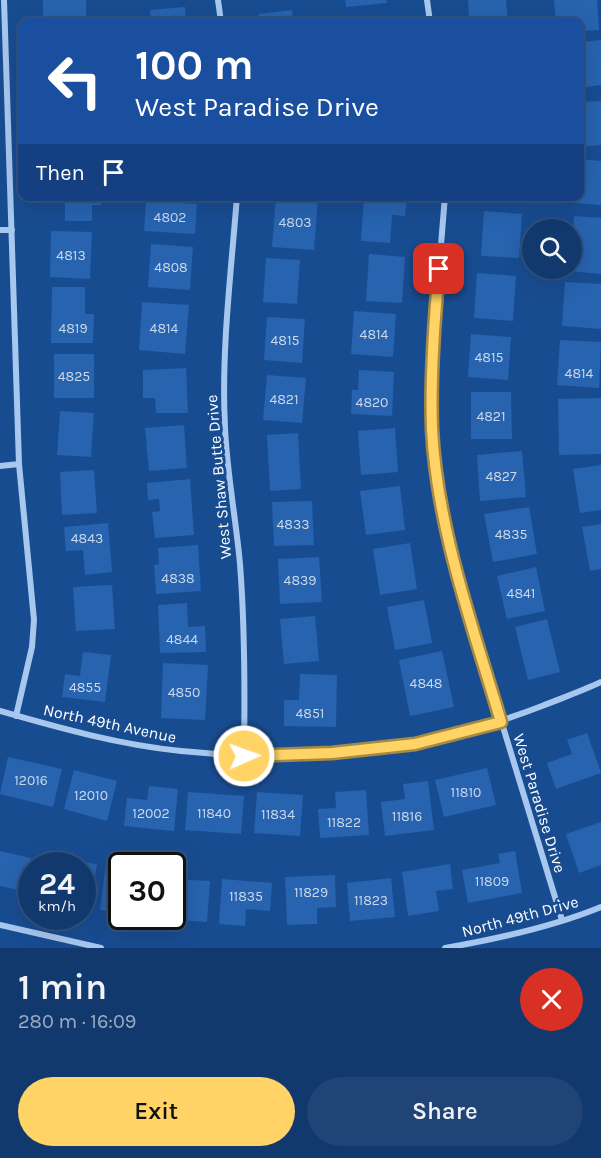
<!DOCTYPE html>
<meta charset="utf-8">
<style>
body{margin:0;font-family:Karla,sans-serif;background:#1f4475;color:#f1f3f6;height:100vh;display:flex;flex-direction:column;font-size:22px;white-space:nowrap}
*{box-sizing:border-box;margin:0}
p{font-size:20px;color:#9cacc2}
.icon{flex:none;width:33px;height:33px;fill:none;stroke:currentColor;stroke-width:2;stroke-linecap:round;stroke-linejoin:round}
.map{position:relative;height:948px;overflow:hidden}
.panel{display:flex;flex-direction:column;background:#12396d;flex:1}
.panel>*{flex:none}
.guide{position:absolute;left:18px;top:18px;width:566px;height:183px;border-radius:12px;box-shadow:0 6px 24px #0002,0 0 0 2px #315380;background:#1a4fa0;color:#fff;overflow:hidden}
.buttons{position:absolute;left:522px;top:219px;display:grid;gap:12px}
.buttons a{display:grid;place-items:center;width:60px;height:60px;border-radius:50%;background:#12396d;box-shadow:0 6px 24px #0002,0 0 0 2px #315380;font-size:30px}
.speed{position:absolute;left:18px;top:852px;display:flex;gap:12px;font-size:30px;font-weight:700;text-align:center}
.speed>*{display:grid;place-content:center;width:78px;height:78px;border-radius:50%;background:#12396d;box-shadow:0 6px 24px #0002,0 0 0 2px #315380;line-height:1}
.speed small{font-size:15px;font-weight:400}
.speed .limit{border:3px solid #111;border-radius:9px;background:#fff;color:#111}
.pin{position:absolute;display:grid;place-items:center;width:51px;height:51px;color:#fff;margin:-26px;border-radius:12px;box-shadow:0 3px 9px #0006}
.me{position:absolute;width:66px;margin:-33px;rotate:88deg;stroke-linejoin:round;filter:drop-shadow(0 0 4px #0008)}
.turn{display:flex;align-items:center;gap:21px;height:126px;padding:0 18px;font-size:27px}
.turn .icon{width:78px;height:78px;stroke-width:2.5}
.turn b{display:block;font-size:42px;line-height:51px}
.then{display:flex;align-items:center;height:57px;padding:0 18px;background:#0003;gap:12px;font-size:22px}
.round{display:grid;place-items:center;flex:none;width:63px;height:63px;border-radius:32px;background:#1f4475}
.headline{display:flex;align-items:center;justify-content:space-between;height:102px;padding:0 18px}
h1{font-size:36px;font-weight:600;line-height:45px}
.button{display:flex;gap:12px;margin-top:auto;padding:12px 18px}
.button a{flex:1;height:69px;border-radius:36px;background:#ffd365;color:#111;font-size:24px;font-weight:600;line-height:69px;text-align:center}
.button a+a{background:#1f4475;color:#f1f3f6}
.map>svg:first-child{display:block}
</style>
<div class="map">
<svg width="601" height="948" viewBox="0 0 601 948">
<rect width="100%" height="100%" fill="#184c91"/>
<!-- building -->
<path fill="#2763af" d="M 43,0 L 86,0 L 86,22 L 43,22 Z
M 345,0 L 386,0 L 387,3 L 346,7 Z
M 468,0 L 506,0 L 508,22 L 469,22 Z
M 554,0 L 597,0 L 599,30 L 579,31 L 579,22 L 556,22 Z
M 185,7 L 186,22 L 151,22 L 150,10 Z
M 292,10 L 293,22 L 260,22 L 259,14 Z
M 375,17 L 376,22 L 348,22 L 348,20 Z
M 601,40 L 601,85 L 579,88 L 579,42 Z
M 601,101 L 601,145 L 579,147 L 579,102 Z
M 579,159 L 601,161 L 601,205 L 574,203 L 574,196 L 579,196 Z
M 49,196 L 101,196 L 101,205 L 92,205 L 92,221 L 65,221 L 65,203 L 48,202 Z
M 154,196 L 183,196 L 183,203 L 197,204 L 195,234 L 144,231 L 146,200 L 153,200 Z
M 276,196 L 318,196 L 314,250 L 272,247 Z
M 364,196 L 407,196 L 405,216 L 392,215 L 390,243 L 361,241 Z
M 499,196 L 526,196 L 526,202 L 499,200 Z
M 484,211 L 522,214 L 519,258 L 481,256 Z
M 574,216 L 601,218 L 601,274 L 569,271 L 572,268 Z
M 51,231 L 92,232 L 90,279 L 50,277 Z
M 151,244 L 193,247 L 190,290 L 148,287 Z
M 369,254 L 405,257 L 402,303 L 366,301 Z
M 266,258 L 300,260 L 297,304 L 263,302 Z
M 477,273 L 516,276 L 513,321 L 474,318 Z
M 565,282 L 601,284 L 601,329 L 562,326 Z
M 52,287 L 85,287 L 85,314 L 94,314 L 93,343 L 51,343 Z
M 142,302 L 189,305 L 185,354 L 139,350 Z
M 354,311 L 396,314 L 393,357 L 351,354 Z
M 267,317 L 305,319 L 302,363 L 264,360 Z
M 471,334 L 511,337 L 508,380 L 468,377 Z
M 560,340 L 601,342 L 599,388 L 557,385 Z
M 54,354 L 94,354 L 94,398 L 54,398 Z
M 186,368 L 188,413 L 156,413 L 155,398 L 143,398 L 143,370 Z
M 359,370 L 394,372 L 392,416 L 351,414 L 352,390 L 358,390 Z
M 267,375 L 306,378 L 302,423 L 263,420 Z
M 471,392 L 511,392 L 512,439 L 471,439 Z
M 601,398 L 601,454 L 559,455 L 558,399 Z
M 60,411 L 94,413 L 91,457 L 57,455 Z
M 184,425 L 187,468 L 149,471 L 145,428 Z
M 395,428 L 398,472 L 361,475 L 358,431 Z
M 298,433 L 301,489 L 270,491 L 267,435 Z
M 522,451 L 526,497 L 480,501 L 477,455 Z
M 601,465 L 601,510 L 580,513 L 573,469 Z
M 94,470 L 97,513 L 62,515 L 60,472 Z
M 190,479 L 194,535 L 155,538 L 152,512 L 160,511 L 159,499 L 148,500 L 147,483 Z
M 400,486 L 405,530 L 366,535 L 360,491 Z
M 312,501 L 314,545 L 274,546 L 272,502 Z
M 529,507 L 537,554 L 493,562 L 484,514 Z
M 108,523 L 112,572 L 85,575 L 83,550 L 66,551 L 64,527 Z
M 601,524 L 601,569 L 590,571 L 582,527 Z
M 410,543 L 417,589 L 380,595 L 373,549 Z
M 198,545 L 201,591 L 156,594 L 154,565 L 159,564 L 158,548 Z
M 319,557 L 322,602 L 280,604 L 278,559 Z
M 536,567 L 545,611 L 507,619 L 497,576 Z
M 112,585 L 115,629 L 76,631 L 73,587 Z
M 424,600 L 432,643 L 395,650 L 387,607 Z
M 187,603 L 188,627 L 205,626 L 206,652 L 160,653 L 158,605 Z
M 315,616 L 319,661 L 284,664 L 280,619 Z
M 547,619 L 560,672 L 528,680 L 515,627 Z
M 442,651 L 454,707 L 410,716 L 399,660 Z
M 83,652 L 111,655 L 105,702 L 62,697 L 65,674 L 80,676 Z
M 163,663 L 208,665 L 205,720 L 161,718 Z
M 300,674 L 337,675 L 336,727 L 284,726 L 284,700 L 299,700 Z
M 587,733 L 601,773 L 556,789 L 547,763 L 572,754 L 567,740 Z
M 8,757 L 62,769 L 53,807 L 0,794 Z
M 487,768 L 496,805 L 444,817 L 435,780 Z
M 74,770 L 117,781 L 107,821 L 64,809 Z
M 428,781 L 434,830 L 385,836 L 381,802 L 405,799 L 403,784 Z
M 149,786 L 178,789 L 174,831 L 124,826 L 127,798 L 147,800 Z
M 366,790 L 369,835 L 320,838 L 318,809 L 336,808 L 335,792 Z
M 188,792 L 244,796 L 241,834 L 185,830 Z
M 257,792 L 303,795 L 300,836 L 254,833 Z
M 601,822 L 601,865 L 579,873 L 566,834 Z
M 0,851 L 31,858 L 23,891 L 0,886 Z
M 515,851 L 522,893 L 468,903 L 462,870 L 500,863 L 498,854 Z
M 42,856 L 70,861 L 69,866 L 40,866 Z
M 81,862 L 97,864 L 91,905 L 82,903 Z
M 106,863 L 122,865 L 122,913 L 100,910 Z
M 450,864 L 453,889 L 436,891 L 439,911 L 408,916 L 402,872 Z
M 335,875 L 336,907 L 317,908 L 317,924 L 287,925 L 285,877 Z
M 391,878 L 395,917 L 350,921 L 347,883 Z
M 172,879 L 210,881 L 207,922 L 163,919 L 163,916 L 172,916 Z
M 222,879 L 272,883 L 270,911 L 246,909 L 245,926 L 219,924 Z"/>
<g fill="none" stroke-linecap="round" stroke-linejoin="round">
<!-- street -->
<path stroke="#a7c7ef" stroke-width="6" d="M 4,0 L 19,464 L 34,620 L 32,647 L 16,716
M 218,0 L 221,22
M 427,0 L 430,22
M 237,196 C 231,274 221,351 225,428 C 227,474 236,519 240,564 C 245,628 245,692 244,755
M 445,196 L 431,366 L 432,430 L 445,520 L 463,596 L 562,920
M 0,230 L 12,230
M 0,466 L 19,464
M 0,711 C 59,728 120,745 181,751 C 303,764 429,750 542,706 C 562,698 582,691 601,682
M 0,925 L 101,948
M 445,948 C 497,939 552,927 601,907"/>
</g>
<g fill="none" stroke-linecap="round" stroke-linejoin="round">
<defs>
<path id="route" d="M 244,756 L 332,753 L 415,744 L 501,722 C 473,627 437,529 432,429 C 430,376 434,323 439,269"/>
</defs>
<!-- route casing -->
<use href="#route" stroke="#a68942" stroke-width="15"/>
<!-- route -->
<use href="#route" stroke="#ffd365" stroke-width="10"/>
</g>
<g text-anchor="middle" stroke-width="6" stroke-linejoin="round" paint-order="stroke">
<!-- number labels -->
<g font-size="14" fill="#c9d8eb">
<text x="170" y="222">4802</text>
<text x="295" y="227">4803</text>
<text x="71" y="260">4813</text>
<text x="171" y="272">4808</text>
<text x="73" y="333">4819</text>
<text x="164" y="333">4814</text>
<text x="374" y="339">4814</text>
<text x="285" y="345">4815</text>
<text x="489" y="362">4815</text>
<text x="579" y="378">4814</text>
<text x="74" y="381">4825</text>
<text x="284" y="404">4821</text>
<text x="372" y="407">4820</text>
<text x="491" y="421">4821</text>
<text x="501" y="481">4827</text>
<text x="293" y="529">4833</text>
<text x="511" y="539">4835</text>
<text x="87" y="543">4843</text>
<text x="178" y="583">4838</text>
<text x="300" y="585">4839</text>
<text x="521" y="598">4841</text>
<text x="182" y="644">4844</text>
<text x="426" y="688">4848</text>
<text x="85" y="692">4855</text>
<text x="184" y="697">4850</text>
<text x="310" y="718">4851</text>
<text x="31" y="785">12016</text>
<text x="466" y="797">11810</text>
<text x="91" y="800">12010</text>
<text x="151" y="818">12002</text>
<text x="214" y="818">11840</text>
<text x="278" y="819">11834</text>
<text x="407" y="821">11816</text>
<text x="344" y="827">11822</text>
<text x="492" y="886">11809</text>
<text x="311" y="897">11829</text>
<text x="246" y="901">11835</text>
<text x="371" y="905">11823</text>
</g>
<!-- street labels -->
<g font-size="16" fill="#fff" stroke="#184c91">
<text transform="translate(218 477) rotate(-95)" y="6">West Shaw Butte Drive</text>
<text transform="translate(110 723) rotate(12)" y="6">North 49th Avenue</text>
<text transform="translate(540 803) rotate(73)" y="6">West Paradise Drive</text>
<text transform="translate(520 916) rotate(-15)" y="6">North 49th Drive</text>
</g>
</g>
</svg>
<div class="buttons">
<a><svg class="icon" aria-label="search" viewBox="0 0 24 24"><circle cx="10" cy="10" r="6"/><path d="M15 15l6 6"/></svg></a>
</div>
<div class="speed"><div>24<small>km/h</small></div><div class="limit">30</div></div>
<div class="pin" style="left:439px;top:269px;background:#d93025"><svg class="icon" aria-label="arrive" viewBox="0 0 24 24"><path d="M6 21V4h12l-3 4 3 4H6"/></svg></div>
<svg class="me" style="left:244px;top:756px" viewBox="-20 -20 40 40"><circle r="17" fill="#ffd365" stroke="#fff" stroke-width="3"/><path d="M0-11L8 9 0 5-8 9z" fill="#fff"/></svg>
<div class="guide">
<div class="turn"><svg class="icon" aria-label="left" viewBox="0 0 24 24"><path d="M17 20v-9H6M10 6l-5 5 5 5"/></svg><div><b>100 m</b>West Paradise Drive</div></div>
<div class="then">Then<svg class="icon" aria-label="arrive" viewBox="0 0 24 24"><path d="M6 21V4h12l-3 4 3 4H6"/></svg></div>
</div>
</div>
<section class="panel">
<div class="headline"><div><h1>1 min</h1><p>280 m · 16:09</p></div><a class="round" style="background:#d93025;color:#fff"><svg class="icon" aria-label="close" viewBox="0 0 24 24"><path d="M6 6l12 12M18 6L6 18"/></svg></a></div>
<div class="button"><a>Exit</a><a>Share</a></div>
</section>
